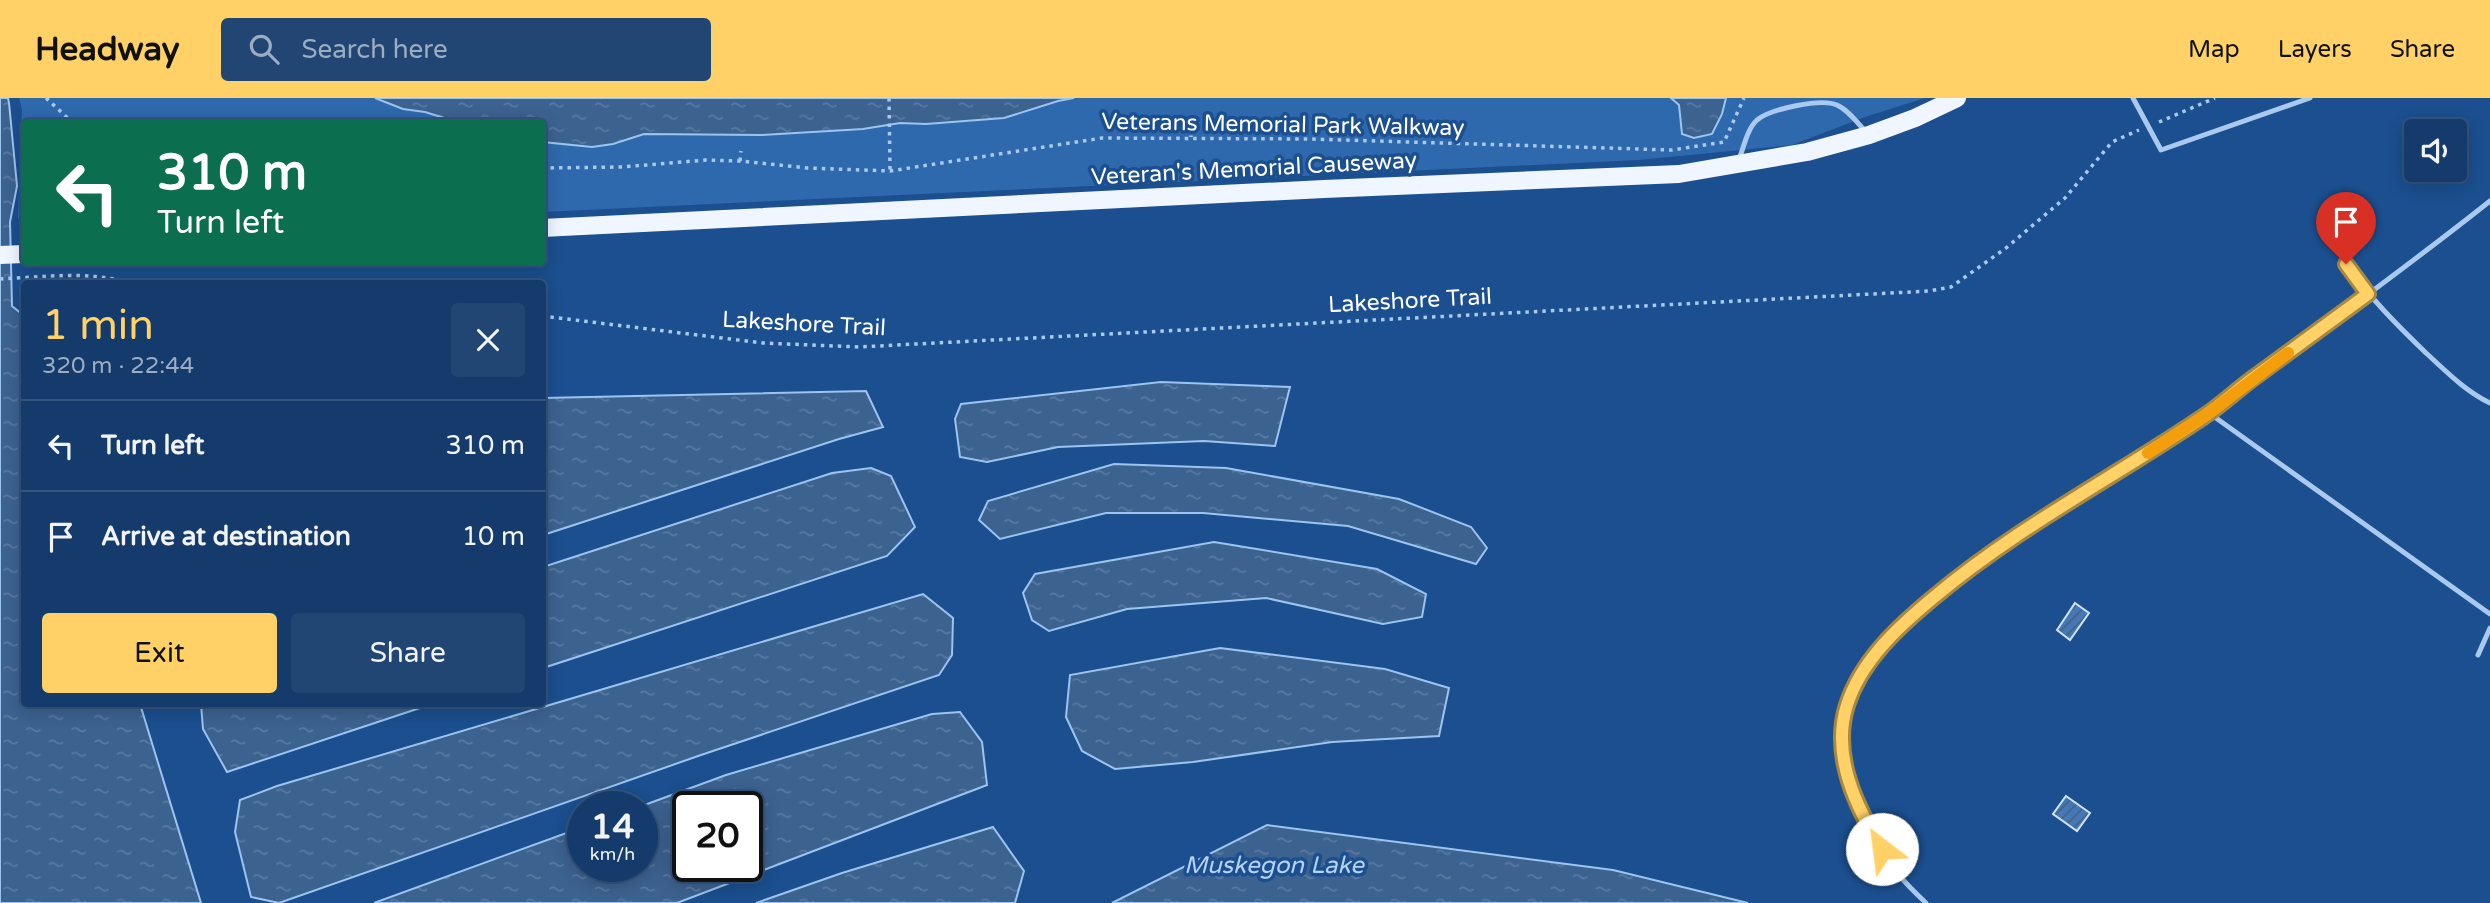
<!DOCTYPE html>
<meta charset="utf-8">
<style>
body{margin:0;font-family:"Varela Round",sans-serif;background:#214673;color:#f1f3f6;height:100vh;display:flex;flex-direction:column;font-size:26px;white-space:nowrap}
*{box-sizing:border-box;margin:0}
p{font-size:23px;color:#9dadc1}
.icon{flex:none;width:38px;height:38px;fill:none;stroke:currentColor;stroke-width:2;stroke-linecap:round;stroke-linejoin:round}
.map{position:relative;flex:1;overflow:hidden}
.side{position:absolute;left:21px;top:182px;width:525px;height:427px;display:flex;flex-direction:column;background:#143b6b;border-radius:7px;box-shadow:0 4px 18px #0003,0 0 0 2px #33557e}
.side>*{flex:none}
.banner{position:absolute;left:21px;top:21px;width:525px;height:147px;border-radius:7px;box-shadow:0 4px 18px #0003,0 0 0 2px #33557e;background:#0b6e4f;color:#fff;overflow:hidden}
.controls{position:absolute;left:2404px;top:21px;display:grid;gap:14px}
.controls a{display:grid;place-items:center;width:63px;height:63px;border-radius:7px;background:#143b6b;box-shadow:0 4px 18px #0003,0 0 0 2px #33557e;font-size:35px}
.speed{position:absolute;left:567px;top:693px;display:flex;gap:14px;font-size:35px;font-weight:700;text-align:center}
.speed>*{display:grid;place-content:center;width:91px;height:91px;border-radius:50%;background:#143b6b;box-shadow:0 4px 18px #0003,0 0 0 2px #33557e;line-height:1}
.speed small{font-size:18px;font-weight:400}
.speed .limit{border:4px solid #111;border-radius:10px;background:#fff;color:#111}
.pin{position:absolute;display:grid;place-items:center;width:60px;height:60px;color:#fff;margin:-72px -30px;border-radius:50% 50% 50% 0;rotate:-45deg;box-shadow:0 0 7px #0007}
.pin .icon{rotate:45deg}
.me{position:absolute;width:77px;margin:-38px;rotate:330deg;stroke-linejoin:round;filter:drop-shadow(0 0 5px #0008)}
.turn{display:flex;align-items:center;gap:24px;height:147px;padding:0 21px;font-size:32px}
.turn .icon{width:91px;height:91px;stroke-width:2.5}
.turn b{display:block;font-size:49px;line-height:60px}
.round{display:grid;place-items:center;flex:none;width:74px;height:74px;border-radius:7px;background:#214673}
.headline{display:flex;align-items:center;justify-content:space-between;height:119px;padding:0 21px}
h1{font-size:42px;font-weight:600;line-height:52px;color:#ffd166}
.action{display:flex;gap:14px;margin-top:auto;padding:14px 21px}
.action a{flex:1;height:80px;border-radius:7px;background:#ffd166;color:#111;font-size:28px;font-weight:600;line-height:80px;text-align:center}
.action a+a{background:#214673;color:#f1f3f6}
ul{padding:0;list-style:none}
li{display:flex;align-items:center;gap:21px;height:91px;padding:0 21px;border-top:2px solid #33557e}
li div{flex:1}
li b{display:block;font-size:26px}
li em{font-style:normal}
header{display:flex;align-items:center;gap:42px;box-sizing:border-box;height:98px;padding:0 35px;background:#ffd166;color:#111}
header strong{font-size:33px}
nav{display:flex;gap:38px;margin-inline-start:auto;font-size:24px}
.search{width:490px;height:63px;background:#214673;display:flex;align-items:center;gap:18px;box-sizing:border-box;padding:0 24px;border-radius:7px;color:#9dadc1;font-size:26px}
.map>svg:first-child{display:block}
</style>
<header>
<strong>Headway</strong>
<div class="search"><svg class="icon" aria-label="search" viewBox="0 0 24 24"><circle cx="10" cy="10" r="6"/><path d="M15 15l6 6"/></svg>Search here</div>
<nav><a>Map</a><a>Layers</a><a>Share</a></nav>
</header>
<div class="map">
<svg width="2490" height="805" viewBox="0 0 2490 805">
<defs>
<pattern id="water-ripples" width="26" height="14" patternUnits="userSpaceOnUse" patternTransform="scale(1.75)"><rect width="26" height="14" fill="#3c6290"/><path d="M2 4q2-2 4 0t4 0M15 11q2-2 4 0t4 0" fill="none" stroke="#597aa1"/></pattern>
<pattern id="building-hatch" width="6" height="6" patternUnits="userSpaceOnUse" patternTransform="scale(1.75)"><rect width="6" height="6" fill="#4478b7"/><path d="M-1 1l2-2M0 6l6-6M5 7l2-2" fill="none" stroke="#486282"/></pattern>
</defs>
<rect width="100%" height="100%" fill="#1b4f8f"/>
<!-- park -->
<path fill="#2e69ad" d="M 19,0 L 1925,0 L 1865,19 L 1792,47 L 1638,62 L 543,114 L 542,24 L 24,24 L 24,122 L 18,121 L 22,12 Z"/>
<!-- water -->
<path fill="url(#water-ripples)" stroke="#9cc4f0" stroke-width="2" fill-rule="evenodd" d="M 0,0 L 8,0 L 9,5 L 17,88 L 10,124 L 12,208 L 23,217 L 24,223 L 24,606 L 140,606 L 201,805 L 0,805 Z
M 375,0 L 1074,0 L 1058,3 L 1004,20 L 926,26 L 900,25 L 863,31 L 762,37 L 644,36 L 613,46 L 592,49 L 543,44 L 542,24 L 457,24 L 425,14 L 403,11 Z
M 1671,0 L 1726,0 L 1722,16 L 1712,36 L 1694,40 L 1682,36 L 1679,7 Z
M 1161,284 L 1290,289 L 1275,348 L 1204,343 L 1058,349 L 987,364 L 960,359 L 955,321 L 961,306 Z
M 866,293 L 883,329 L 839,341 L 543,437 L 543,300 Z
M 1114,366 L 1226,370 L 1399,401 L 1471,429 L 1487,450 L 1476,466 L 1348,428 L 1203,415 L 1106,415 L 1000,441 L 979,422 L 988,403 Z
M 871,370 L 891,378 L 915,429 L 887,458 L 543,570 L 543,469 L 832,375 Z
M 1214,444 L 1377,471 L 1426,496 L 1422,519 L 1383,526 L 1266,500 L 1127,511 L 1049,533 L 1032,522 L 1023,495 L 1035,476 Z
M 923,496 L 953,520 L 952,557 L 939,577 L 701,657 L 279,805 L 251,799 L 235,734 L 240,702 L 277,688 Z
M 1220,550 L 1385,571 L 1449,590 L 1439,638 L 1332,644 L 1193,664 L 1115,671 L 1082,653 L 1066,619 L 1070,577 Z
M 201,606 L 432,606 L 227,674 L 203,631 Z
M 960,614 L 982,644 L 987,687 L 677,805 L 374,805 L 583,729 L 583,768 L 642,768 L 642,709 L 639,709 L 726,677 L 932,616 ZM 688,709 L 747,709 L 747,768 L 688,768 Z
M 1267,727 L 1613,772 L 1748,805 L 1112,805 Z
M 993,729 L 1024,773 L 1015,805 L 756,805 L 842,775 Z"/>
<!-- building -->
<path fill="url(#building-hatch)" stroke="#cfe3fa" stroke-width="2" d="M 2075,505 L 2089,515 L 2070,542 L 2057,532 Z
M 2066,698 L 2090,715 L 2077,733 L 2053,716 Z"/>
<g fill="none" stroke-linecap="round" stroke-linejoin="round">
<!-- path -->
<path stroke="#a9c9ee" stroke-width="3.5" stroke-dasharray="3.5 5" stroke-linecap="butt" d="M 46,0 L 72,24
M 889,0 L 890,73
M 2159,24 L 2215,0
M 1191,29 L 1191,39
M 1455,45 L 1455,35
M 740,63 L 741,53
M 542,70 L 622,69 L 706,62 L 740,63 L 808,70 L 890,73 L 1102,40 L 1311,41 L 1672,52 L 1724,44 L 1744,0
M 0,181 C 43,179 91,172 133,186
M 542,218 L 763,245 L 859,249 L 1929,193 L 1951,189 L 2006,150 L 2065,100 L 2112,44 L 2139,32"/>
<!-- lane -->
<path stroke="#a9c9ee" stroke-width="5" d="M 2133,0 L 2161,52 L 2310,0
M 1739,61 C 1744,49 1747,31 1757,22 C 1770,11 1821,0 1837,7 C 1848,12 1857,24 1865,33
M 2346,166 C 2370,200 2397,227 2426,255 C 2447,274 2465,293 2490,305
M 2209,315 L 2490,516
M 2478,557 L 2490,530
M 1926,805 C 1915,794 1902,783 1894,770 C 1862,725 1831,665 1847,608 C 1854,582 1871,561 1889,542 C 1977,444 2101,390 2207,316 C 2232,299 2255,279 2279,262 C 2350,210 2421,158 2490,103"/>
<!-- primary -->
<path stroke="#f0f6ff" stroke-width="18" d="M 542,130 L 1324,91 L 1679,76 L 1807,54 L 1869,37 L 1915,20 L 1957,0
M 0,157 L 24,156"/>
</g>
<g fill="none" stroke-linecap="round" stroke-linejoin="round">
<defs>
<path id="route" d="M 1882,751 C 1856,709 1831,657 1847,607 C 1861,563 1898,529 1933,500 C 2017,429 2115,379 2206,317 C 2222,306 2236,293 2252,281 C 2290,253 2329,225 2368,196 L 2346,166"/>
</defs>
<!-- route casing -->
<use href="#route" stroke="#a68842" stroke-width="18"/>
<!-- route -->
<use href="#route" stroke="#ffd166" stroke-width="12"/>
<!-- slow -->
<path stroke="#f59e0b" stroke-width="12" d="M 2148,355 L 2209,315 L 2288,255"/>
</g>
<g text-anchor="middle" stroke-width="7" stroke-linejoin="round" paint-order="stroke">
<!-- street labels -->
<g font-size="23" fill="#fff" stroke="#1b4f8f">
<text transform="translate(1283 26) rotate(1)" y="8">Veterans Memorial Park Walkway</text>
<text transform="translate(1254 70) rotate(-3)" y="8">Veteran's Memorial Causeway</text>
<text transform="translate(1410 202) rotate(-3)" y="8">Lakeshore Trail</text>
<text transform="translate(804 225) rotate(3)" y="8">Lakeshore Trail</text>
</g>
<!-- water labels -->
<g font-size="24" font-style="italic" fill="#b5d3f5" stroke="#1b4f8f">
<text x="1274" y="775">Muskegon Lake</text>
</g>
</g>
</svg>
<div class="controls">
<a><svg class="icon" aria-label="sound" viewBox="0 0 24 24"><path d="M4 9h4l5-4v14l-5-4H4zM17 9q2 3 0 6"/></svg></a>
</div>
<div class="speed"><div>14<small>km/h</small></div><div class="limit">20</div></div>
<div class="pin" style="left:2346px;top:166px;background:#d93025"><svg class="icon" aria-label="arrive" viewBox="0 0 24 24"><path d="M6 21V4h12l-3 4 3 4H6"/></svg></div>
<svg class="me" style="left:1882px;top:751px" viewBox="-20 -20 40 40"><circle r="19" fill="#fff"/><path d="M0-13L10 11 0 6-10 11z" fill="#ffd166"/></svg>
<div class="banner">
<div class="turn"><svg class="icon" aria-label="left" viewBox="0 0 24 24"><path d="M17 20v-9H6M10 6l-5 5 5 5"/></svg><div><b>310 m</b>Turn left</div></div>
</div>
<section class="side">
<div class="headline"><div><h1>1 min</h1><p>320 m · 22:44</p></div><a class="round"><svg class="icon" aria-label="close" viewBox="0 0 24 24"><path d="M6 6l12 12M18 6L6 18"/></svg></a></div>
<ul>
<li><svg class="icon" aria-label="left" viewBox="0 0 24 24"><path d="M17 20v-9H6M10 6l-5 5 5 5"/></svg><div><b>Turn left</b></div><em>310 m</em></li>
<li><svg class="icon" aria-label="arrive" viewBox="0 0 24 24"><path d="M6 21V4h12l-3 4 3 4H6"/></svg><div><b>Arrive at destination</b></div><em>10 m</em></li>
</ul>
<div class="action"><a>Exit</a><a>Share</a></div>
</section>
</div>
